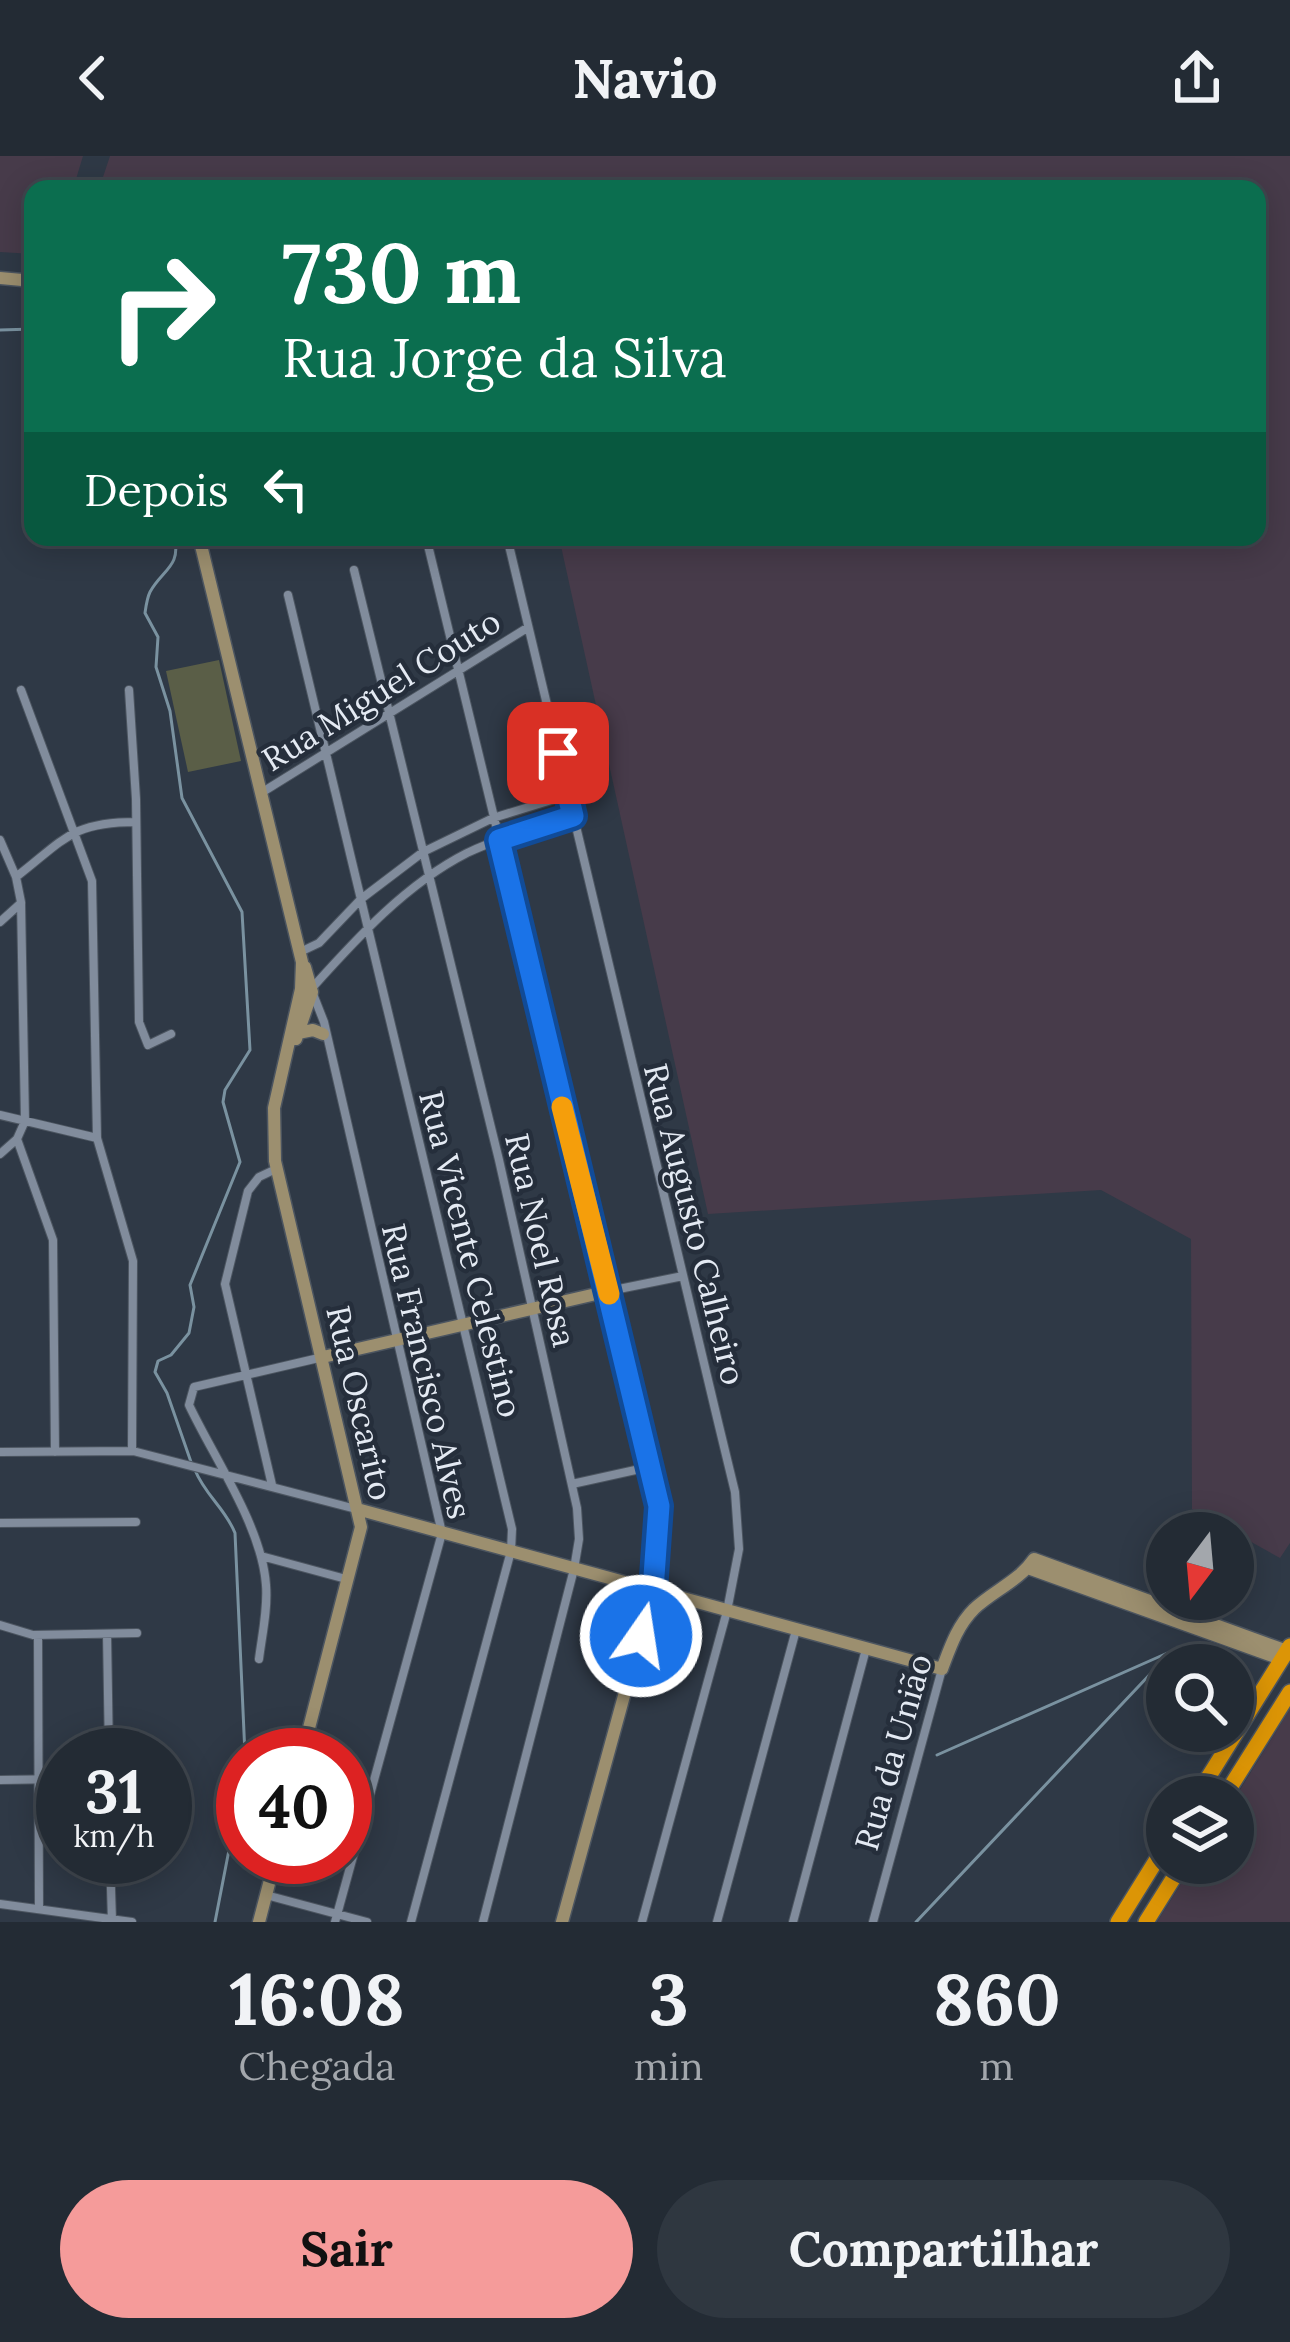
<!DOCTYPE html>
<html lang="pt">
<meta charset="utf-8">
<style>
body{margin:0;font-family:Lora,serif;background:#2f3740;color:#f1f3f6;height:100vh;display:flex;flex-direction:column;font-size:45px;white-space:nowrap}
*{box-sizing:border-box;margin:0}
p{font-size:39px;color:#a3a7ac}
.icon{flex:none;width:66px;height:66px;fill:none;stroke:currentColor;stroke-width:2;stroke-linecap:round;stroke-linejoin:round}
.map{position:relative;height:1766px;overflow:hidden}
.panel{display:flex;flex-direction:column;background:#232b34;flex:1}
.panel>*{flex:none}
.hud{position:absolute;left:24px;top:24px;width:1242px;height:366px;border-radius:24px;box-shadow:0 6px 30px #0003,0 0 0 3px #40474f;background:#0b6e4f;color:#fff;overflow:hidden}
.needle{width:78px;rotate:196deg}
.tools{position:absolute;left:1146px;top:1356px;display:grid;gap:24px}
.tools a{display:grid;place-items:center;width:108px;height:108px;border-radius:50%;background:#232b34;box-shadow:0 6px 30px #0003,0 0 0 3px #40474f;font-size:60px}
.speed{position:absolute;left:36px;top:1572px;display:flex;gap:24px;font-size:60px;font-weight:700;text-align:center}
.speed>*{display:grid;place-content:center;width:156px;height:156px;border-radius:50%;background:#232b34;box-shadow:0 6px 30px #0003,0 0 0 3px #40474f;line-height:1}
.speed small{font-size:30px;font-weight:400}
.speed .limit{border:18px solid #d22;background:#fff;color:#111}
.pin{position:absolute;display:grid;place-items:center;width:102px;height:102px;color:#fff;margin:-51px;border-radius:24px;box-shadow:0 6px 18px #0006}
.me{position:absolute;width:132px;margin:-66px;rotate:13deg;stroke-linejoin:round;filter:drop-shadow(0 0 9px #0008)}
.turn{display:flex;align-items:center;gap:42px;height:252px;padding:0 60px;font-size:54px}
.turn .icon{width:156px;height:156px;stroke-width:2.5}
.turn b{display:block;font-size:84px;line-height:102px}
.then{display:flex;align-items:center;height:114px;padding:0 60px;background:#0003;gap:24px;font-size:45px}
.eta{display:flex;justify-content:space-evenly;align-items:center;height:204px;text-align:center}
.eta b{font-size:72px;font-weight:700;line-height:84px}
.action{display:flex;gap:24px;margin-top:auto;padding:24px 60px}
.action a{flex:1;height:138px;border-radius:72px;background:#f59b9a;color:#111;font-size:48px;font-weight:700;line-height:138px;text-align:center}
.action a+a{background:#2f3740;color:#f1f3f6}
header{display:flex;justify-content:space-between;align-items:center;height:156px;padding:0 60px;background:#232b34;font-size:54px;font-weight:700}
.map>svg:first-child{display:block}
</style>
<header><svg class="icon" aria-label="back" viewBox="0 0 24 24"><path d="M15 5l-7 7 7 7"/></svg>Navio<svg class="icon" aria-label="share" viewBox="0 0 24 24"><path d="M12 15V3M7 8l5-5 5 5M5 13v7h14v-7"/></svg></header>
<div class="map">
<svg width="1290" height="1766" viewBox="0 0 1290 1766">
<rect width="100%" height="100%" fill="#2f3946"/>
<!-- industrial -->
<path fill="#473b4a" d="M 0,0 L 83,0 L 73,33 L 33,33 L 33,98 L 0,96 Z
M 110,0 L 1290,0 L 1290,1387 L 1280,1402 L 1192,1353 L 1191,1083 L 1101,1034 L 708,1058 L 559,381 L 1257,381 L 1257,33 L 99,33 Z
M 1290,1553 L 1290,1766 L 1157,1766 L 1194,1707 L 1233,1707 L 1233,1645 Z"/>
<!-- green -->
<path fill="#5a5e47" d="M 219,504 L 241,605 L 188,616 L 166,515 Z"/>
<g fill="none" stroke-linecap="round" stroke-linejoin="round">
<!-- stream -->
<path stroke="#7a92a0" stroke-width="3" d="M 0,174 L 33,173
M 174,381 C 182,410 162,414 150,436 C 147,442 146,450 145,457 L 158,481 L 156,511 L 170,555 L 182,642 L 242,756 L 250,894 L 225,934 L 223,946 L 240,1006 L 190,1129 L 194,1151 L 189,1177 L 171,1199 L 158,1205 L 155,1216 L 167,1237 L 191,1306
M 195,1314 C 205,1339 225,1352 235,1377 L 245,1599
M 215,1766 L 243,1622
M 916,1766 L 1172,1495 L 937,1599"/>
<defs>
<path id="street" d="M 426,381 L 609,1135 L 683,1120
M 507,381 L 719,1270 L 735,1336 L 739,1393 L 727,1455 L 642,1766
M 354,414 L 499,1004 L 577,1352 L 579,1383 L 574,1413 L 483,1766
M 288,439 L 512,1373 L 511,1395 L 411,1766
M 21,534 L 92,725 L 97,982 L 133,1105 L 132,1295
M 129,534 L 136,643 L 139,866 L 148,889 L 171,878
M 261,637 L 527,472
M 0,684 L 16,721 L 21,746 L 25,965 L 17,983 L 0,998
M 16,721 C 64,684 71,666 136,666
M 0,766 L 21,747
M 300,796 L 319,787 L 361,743 L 423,696 L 493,662 L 568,639
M 312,832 C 357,782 406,728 467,697 C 501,681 537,671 573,660
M 313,838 L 324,866 L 442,1377 L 335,1766
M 0,959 L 97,982
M 17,983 L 53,1084 L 55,1296
M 0,1296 L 133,1295 L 356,1353
M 572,1328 L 649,1311
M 272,1329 L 225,1128 L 248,1035 L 259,1021 L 276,1013
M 0,1367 L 136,1366
M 261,1400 L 346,1423
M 0,1469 L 33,1479 L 137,1477
M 107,1478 L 109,1599
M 38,1479 L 39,1753
M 259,1503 C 262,1479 268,1453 266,1429 C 262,1371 214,1302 189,1249 L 194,1231 L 323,1201
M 0,1624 L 63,1623
M 110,1701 L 112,1765
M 266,1739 L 367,1766
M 0,1748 L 132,1766
M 717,1766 L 796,1474
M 793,1766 L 866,1493
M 873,1766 L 942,1513"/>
<path id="secondary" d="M 0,122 L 33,125
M 199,381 L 302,806 L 301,833 L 274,952 L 275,1005 L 361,1371 L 302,1599
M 298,877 L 313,874 L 323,878
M 296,883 L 312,836 L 305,811
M 323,1201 L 609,1135 L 659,1350 L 653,1434 L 562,1766
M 357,1353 L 942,1513 C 950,1492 957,1470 974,1453 C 993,1435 1019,1425 1034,1403 L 1287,1495
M 1028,1412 L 1281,1503
M 259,1766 L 276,1701"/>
<path id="highway" d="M 1196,1641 L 1290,1490
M 1224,1641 L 1290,1536
M 1118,1766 L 1167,1687
M 1146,1766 L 1183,1707"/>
</defs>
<!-- street casing -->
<use href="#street" stroke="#4c5560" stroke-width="10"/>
<!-- secondary casing -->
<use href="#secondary" stroke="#4c5560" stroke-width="15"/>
<!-- highway casing -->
<use href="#highway" stroke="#4c5560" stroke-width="18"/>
<!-- street -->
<use href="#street" stroke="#818c9c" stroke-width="8"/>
<!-- secondary -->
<use href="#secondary" stroke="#9c8f6f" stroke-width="12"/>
<!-- highway -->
<use href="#highway" stroke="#dc9506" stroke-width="15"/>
</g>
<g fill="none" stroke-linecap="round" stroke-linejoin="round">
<defs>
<path id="route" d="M 558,597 L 573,660 L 499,684 L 659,1350 L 653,1434 L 641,1480"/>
</defs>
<!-- route casing -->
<use href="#route" stroke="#114b97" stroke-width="30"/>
<!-- route -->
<use href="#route" stroke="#1a73e8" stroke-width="21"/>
<!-- slow -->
<path stroke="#f59e0b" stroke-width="21" d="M 562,951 L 609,1138"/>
</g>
<g text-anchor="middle" stroke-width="9" stroke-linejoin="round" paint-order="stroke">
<!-- street labels -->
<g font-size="33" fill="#e4eaf3" stroke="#252e3b">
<text transform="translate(381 534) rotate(-32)" y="12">Rua Miguel Couto</text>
<text transform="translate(695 1068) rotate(76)" y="12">Rua Augusto Calheiro</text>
<text transform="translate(541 1084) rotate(77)" y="12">Rua Noel Rosa</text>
<text transform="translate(471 1098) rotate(76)" y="12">Rua Vicente Celestino</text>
<text transform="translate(427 1215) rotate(77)" y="12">Rua Francisco Alves</text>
<text transform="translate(360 1247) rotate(77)" y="12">Rua Oscarito</text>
<text transform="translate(893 1596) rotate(-74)" y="12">Rua da União</text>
</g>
</g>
</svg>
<div class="tools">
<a><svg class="needle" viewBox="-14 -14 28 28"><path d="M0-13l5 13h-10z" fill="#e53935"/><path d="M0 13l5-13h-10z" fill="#a3a7ac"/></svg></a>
<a><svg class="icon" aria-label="search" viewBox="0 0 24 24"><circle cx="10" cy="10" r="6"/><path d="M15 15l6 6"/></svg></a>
<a><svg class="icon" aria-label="layers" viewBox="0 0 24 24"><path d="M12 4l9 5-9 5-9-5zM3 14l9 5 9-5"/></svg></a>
</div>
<div class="speed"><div>31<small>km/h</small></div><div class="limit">40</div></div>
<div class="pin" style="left:558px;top:597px;background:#d93025"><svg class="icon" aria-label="arrive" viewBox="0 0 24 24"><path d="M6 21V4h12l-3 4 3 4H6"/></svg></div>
<svg class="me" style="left:641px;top:1480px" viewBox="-20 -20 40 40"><circle r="17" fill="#1a73e8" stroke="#fff" stroke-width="3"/><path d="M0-11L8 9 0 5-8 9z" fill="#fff"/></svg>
<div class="hud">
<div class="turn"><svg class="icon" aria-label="right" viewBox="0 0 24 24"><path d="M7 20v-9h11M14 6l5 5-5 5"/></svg><div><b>730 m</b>Rua Jorge da Silva</div></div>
<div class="then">Depois<svg class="icon" aria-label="left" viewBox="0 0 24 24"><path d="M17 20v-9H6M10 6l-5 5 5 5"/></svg></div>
</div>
</div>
<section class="panel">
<div class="eta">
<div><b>16:08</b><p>Chegada</p></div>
<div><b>3</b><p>min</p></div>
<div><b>860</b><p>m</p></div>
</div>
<div class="action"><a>Sair</a><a>Compartilhar</a></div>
</section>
